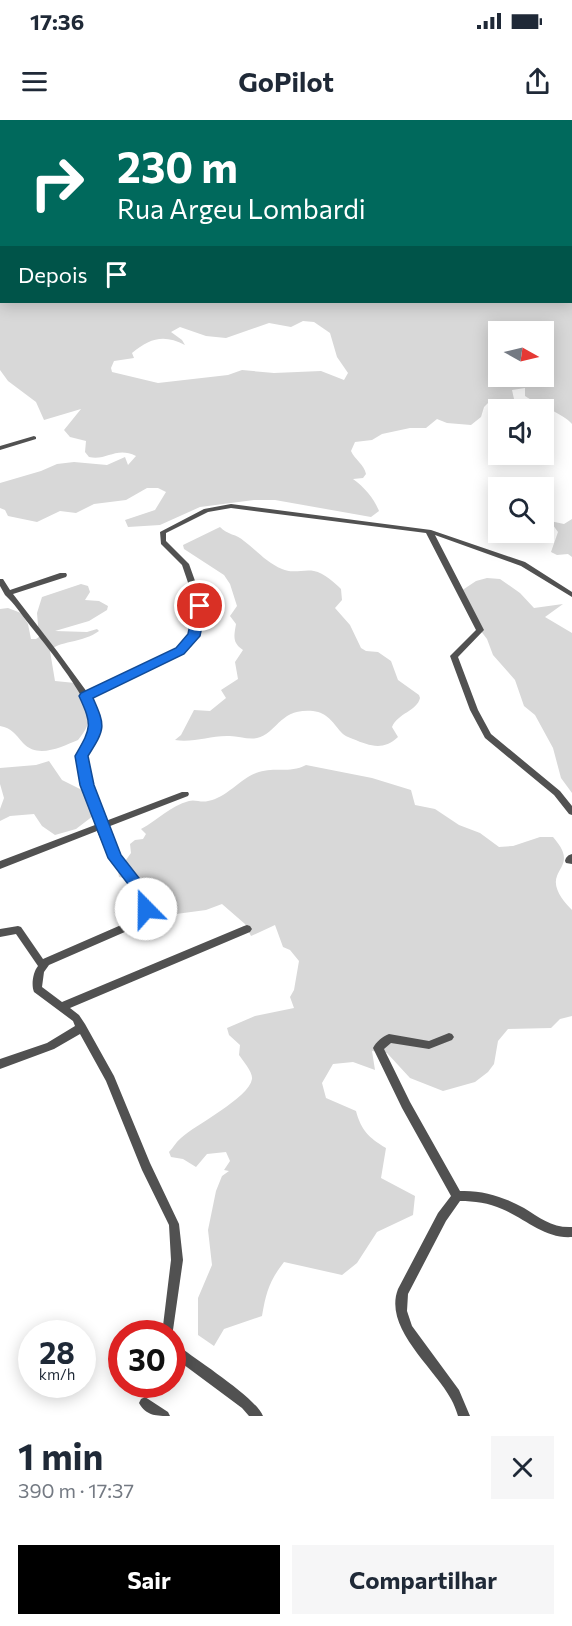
<!DOCTYPE html>
<html lang="pt">
<meta charset="utf-8">
<style>
body{margin:0;font-family:Commissioner,sans-serif;background:#f6f6f7;color:#1f2937;height:100vh;display:flex;flex-direction:column;font-size:22px;white-space:nowrap}
*{box-sizing:border-box;margin:0}
p{font-size:20px;color:#747a83}
.icon{flex:none;width:33px;height:33px;fill:none;stroke:currentColor;stroke-width:2;stroke-linecap:round;stroke-linejoin:round}
.map{position:relative;height:1296px;overflow:hidden}
.sheet{display:flex;flex-direction:column;background:#fff;flex:1}
.sheet>*{flex:none}
.top-card{position:absolute;left:0px;top:0px;width:573px;height:183px;box-shadow:0 3px 15px #0003;background:#00695c;color:#fff;overflow:hidden}
.needle{width:39px;rotate:98deg}
.tools{position:absolute;left:488px;top:201px;display:grid;gap:12px}
.tools a{display:grid;place-items:center;width:66px;height:66px;border-radius:0px;background:#fff;box-shadow:0 3px 15px #0003;font-size:30px}
.speed{position:absolute;left:18px;top:1200px;display:flex;gap:12px;font-size:30px;font-weight:700;text-align:center}
.speed>*{display:grid;place-content:center;width:78px;height:78px;border-radius:50%;background:#fff;box-shadow:0 3px 15px #0003;line-height:1}
.speed small{font-size:15px;font-weight:400}
.speed .limit{border:9px solid #d22;background:#fff;color:#111}
.pin{position:absolute;display:grid;place-items:center;width:51px;height:51px;color:#fff;margin:-26px;border:3px solid #fff;border-radius:50%;box-shadow:0 2px 6px #0007}
.me{position:absolute;width:66px;margin:-33px;rotate:338deg;stroke-linejoin:round;filter:drop-shadow(0 0 4px #0008)}
.turn{display:flex;align-items:center;gap:21px;height:126px;padding:0 18px;font-size:27px}
.turn .icon{width:78px;height:78px;stroke-width:2.5}
.turn b{display:block;font-size:42px;line-height:51px}
.then{display:flex;align-items:center;height:57px;padding:0 18px;background:#0003;gap:12px;font-size:22px}
.round{display:grid;place-items:center;flex:none;width:63px;height:63px;border-radius:0px;background:#f6f6f7}
.overview{display:flex;align-items:center;justify-content:space-between;height:102px;padding:0 18px}
h1{font-size:36px;font-weight:700;line-height:45px}
.button{display:flex;gap:12px;margin-top:auto;padding:12px 18px}
.button a{flex:1;height:69px;border-radius:0px;background:#000;color:#fff;font-size:24px;font-weight:700;line-height:69px;text-align:center}
.button a+a{background:#f6f6f7;color:#1f2937}
.status{display:flex;justify-content:space-between;align-items:center;height:42px;padding:0 30px;background:#fff;direction:ltr}
.status svg{height:16px;fill:currentColor}
header{display:flex;justify-content:space-between;align-items:center;height:78px;padding:0 18px;background:#fff;font-size:27px;font-weight:700}
.map>svg:first-child{display:block}
</style>
<div class="status"><b>17:36</b><svg viewBox="0 0 49 12"><path d="M0 12V9h3v3zM5 12V6h3v6zM10 12V3h3v9zM15 12V0h3v12zM26 1h20v11H26zM47 4h2v5h-2z"/></svg></div>
<header><svg class="icon" aria-label="menu" viewBox="0 0 24 24"><path d="M4 6h16M4 12h16M4 18h16"/></svg>GoPilot<svg class="icon" aria-label="share" viewBox="0 0 24 24"><path d="M12 15V3M7 8l5-5 5 5M5 13v7h14v-7"/></svg></header>
<div class="map">
<svg width="572" height="1296" viewBox="0 0 572 1296">
<rect width="100%" height="100%" fill="#fff"/>
<!-- green -->
<path fill="#d8d8d8" fill-rule="evenodd" d="M 207,0 L 572,0 L 572,48 L 572,2 Z
M 572,76 L 572,304 C 563,293 539,286 525,276 L 525,268 L 512,270 L 514,279 L 489,282 L 484,287 L 481,297 L 471,305 L 447,303 L 437,299 L 426,308 L 410,308 L 382,314 L 372,320 L 355,322 L 351,331 C 355,340 364,344 366,354 L 363,358 L 353,359 C 364,367 374,378 379,391 L 371,397 L 275,380 L 254,380 L 200,387 L 160,405 L 128,407 L 125,400 L 155,390 L 166,372 L 158,368 L 147,368 L 126,380 L 94,384 L 76,393 L 60,391 L 37,402 L 8,396 L 5,390 L 0,388 L 0,363 L 41,351 L 57,344 L 74,342 L 107,345 L 125,337 L 128,345 L 136,336 C 116,326 107,341 89,337 L 85,332 L 86,321 L 70,317 L 64,310 L 81,289 L 44,300 L 36,282 L 8,261 L 0,250 L 0,146 L 2,182 L 572,182 ZM 303,201 L 314,202 L 330,213 L 337,237 L 348,253 L 344,260 L 321,251 L 274,253 L 242,250 L 228,255 L 158,263 L 112,252 L 111,248 L 114,241 L 134,238 L 132,233 C 150,218 164,214 185,225 L 182,220 L 171,212 L 180,207 L 206,216 L 226,218 L 269,203 L 291,207 ZM 498,212 L 543,212 L 543,256 L 498,256 Z
M 572,399 L 572,437 L 568,434 L 557,435 L 551,432 L 558,412 L 550,401 L 564,404 Z
M 220,407 C 227,415 237,414 244,421 C 256,430 267,443 282,449 C 292,454 304,449 314,451 C 324,453 335,463 341,469 L 342,480 L 335,488 L 350,505 L 361,528 L 366,531 L 378,532 L 391,541 L 398,560 L 419,575 L 420,578 C 417,591 398,593 392,607 L 398,617 C 383,631 370,626 353,619 C 348,617 343,615 341,612 C 332,602 328,593 313,591 C 279,588 278,613 257,618 C 249,620 238,616 230,616 C 211,615 194,623 175,620 L 181,615 L 194,590 L 210,591 L 226,578 L 221,570 L 238,559 L 235,542 L 243,530 C 232,523 234,516 236,504 L 230,496 L 237,486 L 230,464 L 224,455 L 184,429 L 183,425 Z
M 487,458 L 500,459 L 520,473 L 534,488 L 563,484 L 545,497 L 572,513 L 572,673 L 561,658 L 553,628 L 535,595 L 524,586 L 515,560 L 493,535 L 487,519 L 477,506 L 461,471 L 476,461 Z
M 81,464 L 88,466 L 90,472 L 85,480 L 99,481 L 108,486 L 107,490 L 89,501 L 55,511 L 87,512 L 97,509 L 99,511 C 83,523 57,521 50,531 L 55,561 L 75,563 C 87,586 98,597 78,620 C 61,627 38,639 23,623 C 15,614 12,608 0,606 L 0,489 L 8,488 L 21,493 L 28,504 L 31,519 L 36,519 L 39,517 L 37,493 L 42,477 Z
M 49,641 L 62,660 L 86,672 L 93,696 L 76,709 L 55,715 L 42,706 L 34,694 L 10,696 L 0,701 L 0,689 L 4,678 L 0,664 L 0,648 L 36,645 Z
M 306,645 L 372,658 L 411,670 L 415,685 L 435,689 L 459,705 L 480,713 L 499,727 L 513,726 L 540,717 L 553,717 C 558,723 564,730 564,738 C 564,745 559,750 557,756 C 552,768 564,782 572,790 L 572,896 L 560,899 L 551,908 L 508,909 L 498,921 L 494,944 L 488,952 L 475,962 L 443,971 L 410,958 L 387,933 L 372,931 L 375,950 L 353,942 L 333,944 L 322,963 L 326,978 L 356,991 C 361,1010 369,1018 386,1028 L 381,1058 L 415,1076 L 413,1095 L 377,1112 L 357,1143 L 342,1155 L 284,1142 C 269,1161 266,1173 262,1196 L 224,1209 L 214,1226 L 198,1215 L 198,1178 L 212,1145 L 208,1110 L 216,1071 L 222,1056 L 229,1051 L 224,1050 L 230,1041 L 226,1032 L 207,1034 L 196,1047 L 183,1039 L 171,1037 L 169,1032 C 173,1028 176,1022 181,1018 C 195,1005 249,978 252,959 C 253,952 243,941 239,935 L 240,925 L 229,915 L 227,908 L 255,896 L 294,888 L 290,877 L 294,870 L 299,841 L 290,830 L 283,827 L 275,805 L 251,816 L 245,804 L 222,784 L 206,790 L 176,794 L 170,791 C 164,768 141,762 119,757 L 118,751 L 131,733 L 130,724 L 135,720 L 143,719 L 146,714 L 141,709 C 158,700 170,686 189,681 C 195,679 201,683 208,681 C 226,678 240,659 256,653 C 274,646 289,654 306,645 Z"/>
<g fill="none" stroke-linecap="round" stroke-linejoin="round">
<!-- stream -->
<path stroke="#9f9f9f" stroke-width="1.5" d="M 193,0 L 208,2
M 272,2 L 293,0"/>
<!-- street -->
<path fill="#515151" fill-rule="evenodd" d="M 182,0 L 186,0 L 187,2 L 183,2 Z
M 34,316 L 36,317 L 36,319 L 0,330 L 0,326 Z
M 231,384 L 431,410 L 525,442 L 572,472 L 572,477 L 521,446 L 435,415 L 484,510 L 458,537 L 478,590 L 491,614 L 560,671 L 572,686 L 572,695 L 569,694 L 554,675 L 485,618 L 470,590 L 450,536 L 476,510 L 426,413 L 231,388 L 208,392 L 166,413 L 166,421 L 189,444 L 204,486 L 198,516 L 183,533 L 90,578 C 100,597 103,606 92,626 C 90,630 87,634 86,638 C 86,654 97,686 103,702 L 182,672 L 188,672 L 189,674 L 188,676 L 105,708 C 109,719 114,730 121,739 C 133,756 147,767 151,789 L 134,808 L 49,845 L 44,852 L 42,867 L 62,882 L 244,806 L 247,805 L 250,806 L 252,809 L 250,812 L 70,888 L 79,895 L 85,904 L 114,956 L 150,1043 L 179,1104 L 183,1140 L 172,1217 L 172,1214 L 162,1214 L 171,1140 L 169,1105 L 142,1050 L 106,961 L 80,914 L 54,929 L 0,949 L 0,939 L 47,923 L 75,906 L 73,901 L 34,872 C 31,865 33,852 38,846 L 16,814 L 0,817 L 0,809 L 18,806 L 21,807 L 43,839 L 128,802 L 141,788 C 139,770 127,760 116,746 C 108,736 102,723 97,711 L 0,749 L 0,741 L 95,705 L 86,675 L 78,636 C 84,626 93,614 92,602 C 90,579 44,523 29,504 C 21,494 14,483 5,475 L 0,466 L 0,459 L 3,459 L 10,470 L 60,453 L 66,453 L 67,455 L 66,457 L 13,474 L 57,531 L 87,572 L 177,529 L 190,515 L 196,486 L 182,445 L 161,424 L 160,412 L 204,389 Z
M 572,734 L 572,744 L 566,743 L 565,741 C 566,737 568,735 572,734 Z
M 449,913 L 452,914 L 454,917 L 452,920 L 429,929 L 391,923 L 384,929 L 410,982 L 460,1071 C 483,1070 504,1077 524,1088 C 540,1098 552,1108 572,1107 L 572,1117 C 545,1119 526,1099 502,1089 C 489,1083 474,1081 460,1081 L 446,1101 L 408,1174 L 407,1191 L 412,1206 L 459,1270 L 470,1296 L 458,1296 C 456,1290 454,1284 451,1279 C 434,1247 383,1208 398,1169 L 438,1093 L 451,1076 L 402,988 L 373,928 C 376,922 383,916 389,914 L 429,921 Z
M 172,1217 L 176,1219 L 180,1227 C 198,1241 256,1278 263,1296 L 249,1296 L 242,1288 L 172,1236 Z
M 145,1277 L 168,1292 L 170,1296 C 157,1296 146,1296 139,1283 L 141,1279 Z"/>
</g>
<!-- route -->
<path fill="#1a73e8" stroke="#114b97" stroke-width="1.5" d="M 200,482 L 206,486 L 200,516 L 184,534 L 93,578 C 106,607 105,609 88,636 L 94,665 L 121,735 L 153,776 L 153,789 L 151,793 L 146,795 L 140,793 L 138,777 L 108,738 L 80,665 L 75,636 C 91,608 93,606 79,576 L 81,573 L 176,528 L 188,514 L 194,486 Z"/>
</svg>
<div class="tools">
<a><svg class="needle" viewBox="-14 -14 28 28"><path d="M0-13l5 13h-10z" fill="#e53935"/><path d="M0 13l5-13h-10z" fill="#747a83"/></svg></a>
<a><svg class="icon" aria-label="sound" viewBox="0 0 24 24"><path d="M4 9h4l5-4v14l-5-4H4zM17 9q2 3 0 6"/></svg></a>
<a><svg class="icon" aria-label="search" viewBox="0 0 24 24"><circle cx="10" cy="10" r="6"/><path d="M15 15l6 6"/></svg></a>
</div>
<div class="speed"><div>28<small>km/h</small></div><div class="limit">30</div></div>
<div class="pin" style="left:200px;top:486px;background:#d93025"><svg class="icon" aria-label="arrive" viewBox="0 0 24 24"><path d="M6 21V4h12l-3 4 3 4H6"/></svg></div>
<svg class="me" style="left:146px;top:789px" viewBox="-20 -20 40 40"><circle r="19" fill="#fff"/><path d="M0-13L10 11 0 6-10 11z" fill="#1a73e8"/></svg>
<div class="top-card">
<div class="turn"><svg class="icon" aria-label="right" viewBox="0 0 24 24"><path d="M7 20v-9h11M14 6l5 5-5 5"/></svg><div><b>230 m</b>Rua Argeu Lombardi</div></div>
<div class="then">Depois<svg class="icon" aria-label="arrive" viewBox="0 0 24 24"><path d="M6 21V4h12l-3 4 3 4H6"/></svg></div>
</div>
</div>
<section class="sheet">
<div class="overview"><div><h1>1 min</h1><p>390 m · 17:37</p></div><a class="round"><svg class="icon" aria-label="close" viewBox="0 0 24 24"><path d="M6 6l12 12M18 6L6 18"/></svg></a></div>
<div class="button"><a>Sair</a><a>Compartilhar</a></div>
</section>
